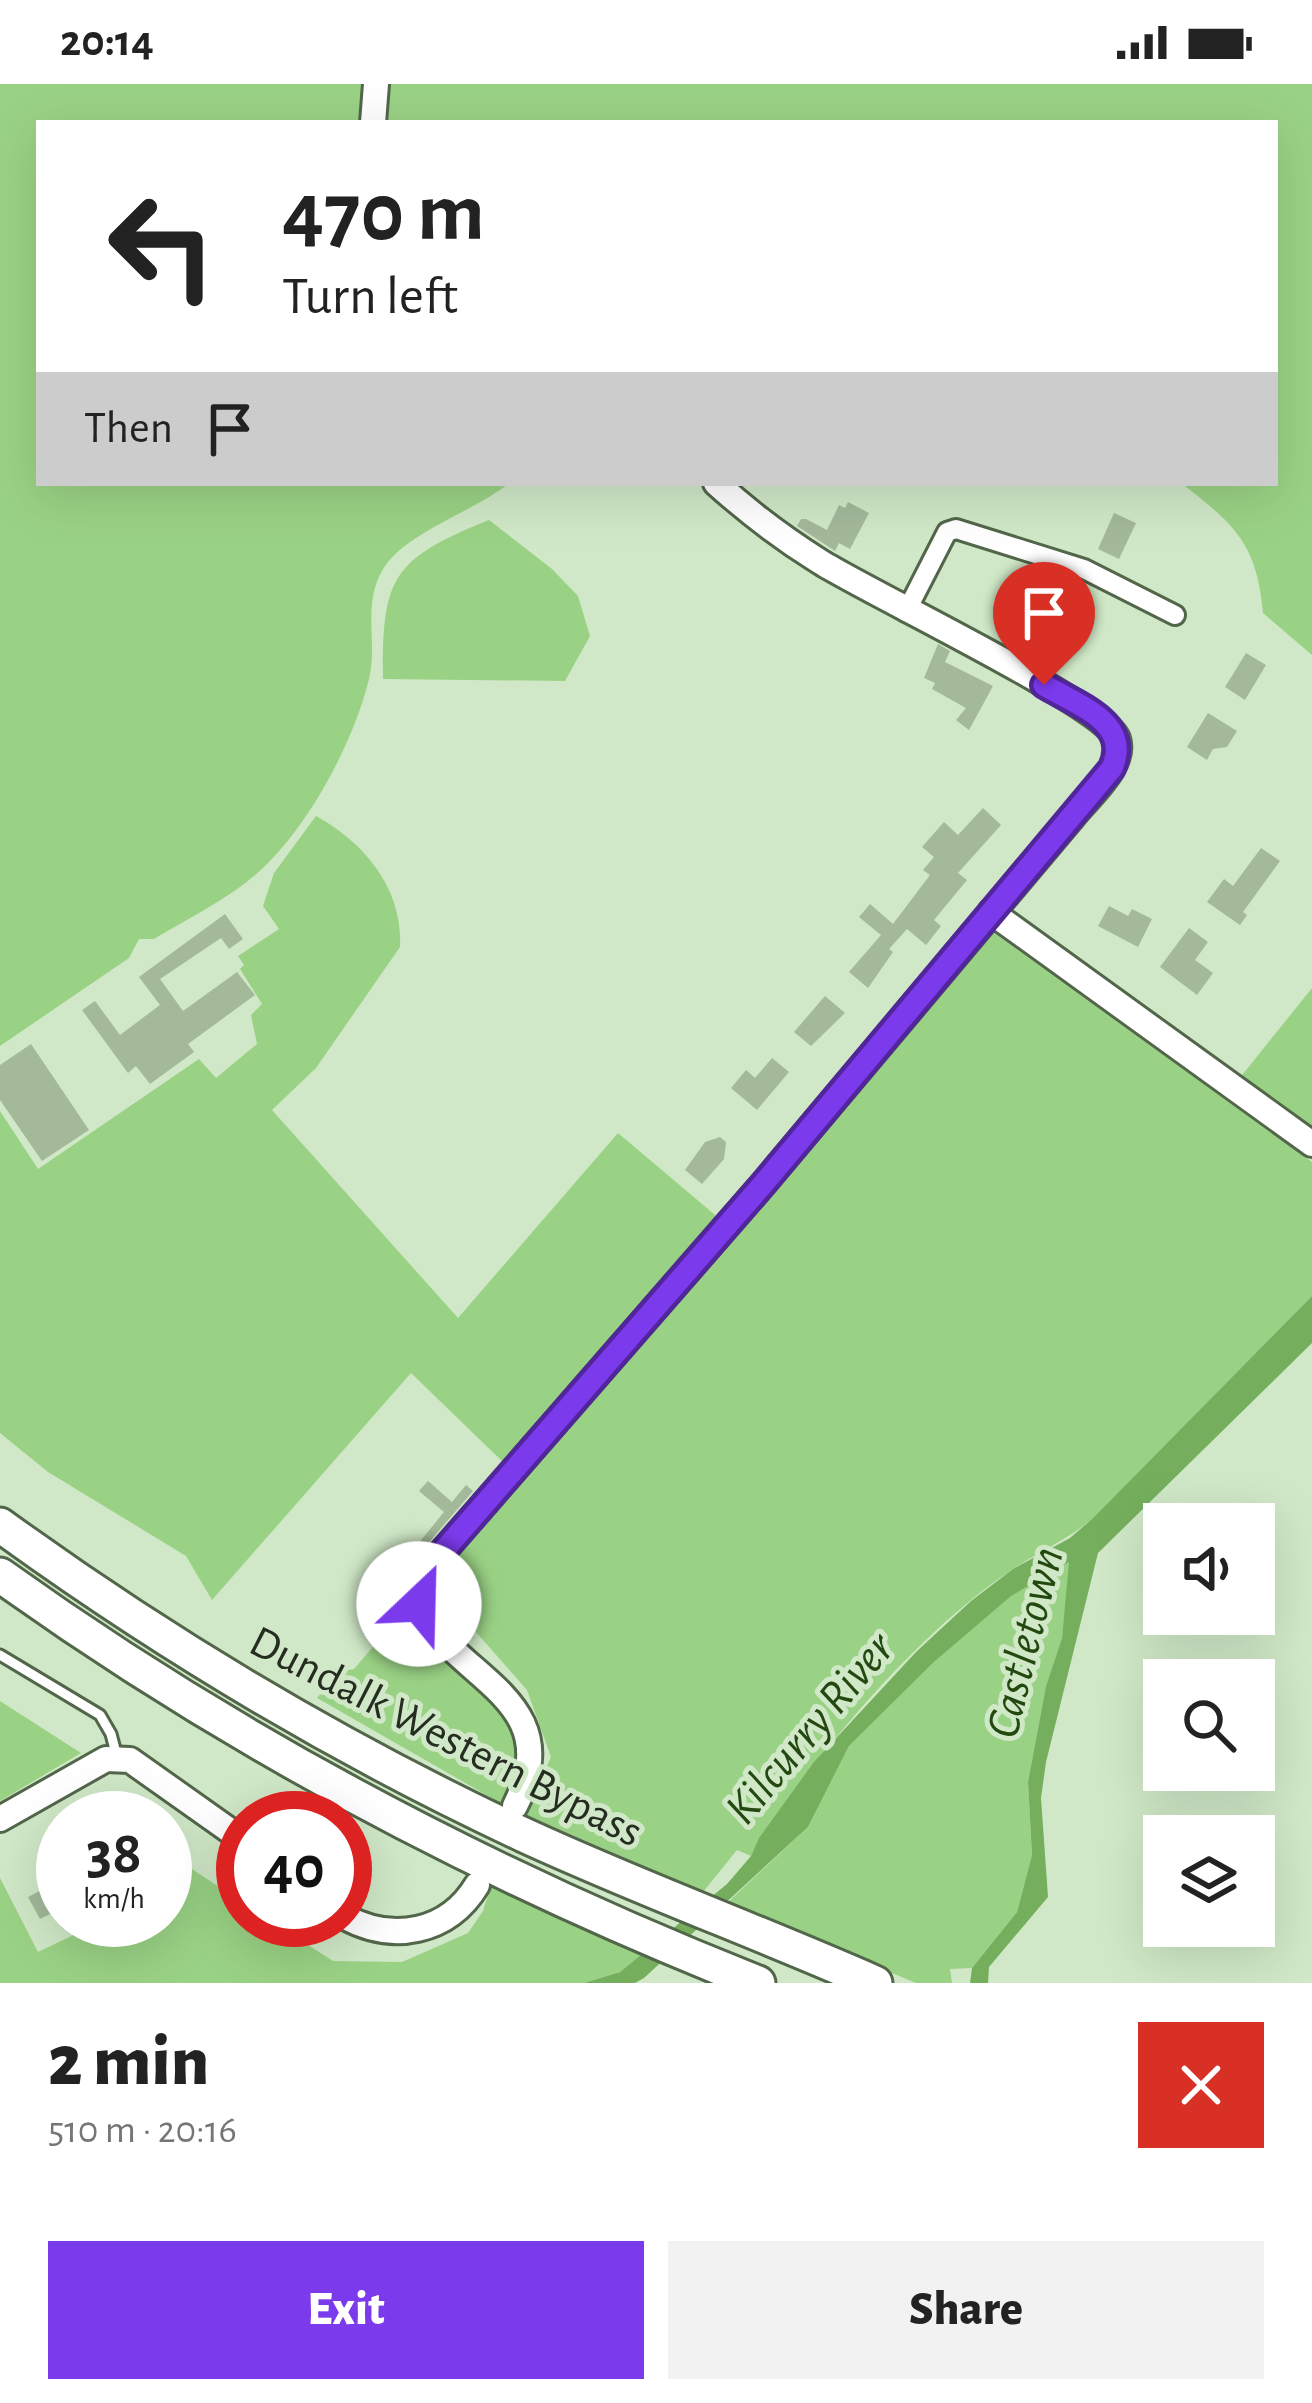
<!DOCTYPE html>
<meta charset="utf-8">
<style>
body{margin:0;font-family:"Alegreya Sans",sans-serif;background:#f2f2f2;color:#222;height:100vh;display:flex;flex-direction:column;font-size:45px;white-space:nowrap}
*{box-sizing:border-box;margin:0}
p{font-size:39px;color:#767676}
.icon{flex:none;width:66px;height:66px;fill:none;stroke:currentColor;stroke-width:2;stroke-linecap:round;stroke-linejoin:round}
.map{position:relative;height:1899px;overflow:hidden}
.drawer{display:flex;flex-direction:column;background:#fff;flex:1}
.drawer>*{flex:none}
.banner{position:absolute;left:36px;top:36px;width:1242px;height:366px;border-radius:0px;box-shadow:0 12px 48px #0002;background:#fff;color:#222;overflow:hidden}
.controls{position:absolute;left:1143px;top:1419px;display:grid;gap:24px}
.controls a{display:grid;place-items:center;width:132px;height:132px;border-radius:0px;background:#fff;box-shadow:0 12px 48px #0002;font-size:60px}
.speed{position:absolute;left:36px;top:1707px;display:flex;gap:24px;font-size:60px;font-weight:700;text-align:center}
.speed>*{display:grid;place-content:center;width:156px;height:156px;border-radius:50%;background:#fff;box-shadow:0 12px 48px #0002;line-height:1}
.speed small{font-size:30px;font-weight:400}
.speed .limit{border:18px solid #d22;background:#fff;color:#111}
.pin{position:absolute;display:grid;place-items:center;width:102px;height:102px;color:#fff;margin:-123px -51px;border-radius:50% 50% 50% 0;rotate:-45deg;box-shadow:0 0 12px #0007}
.pin .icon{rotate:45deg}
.me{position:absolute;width:132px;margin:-66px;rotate:24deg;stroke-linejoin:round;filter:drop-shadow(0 0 9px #0008)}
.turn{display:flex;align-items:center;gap:42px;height:252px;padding:0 48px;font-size:54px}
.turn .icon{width:156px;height:156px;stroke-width:2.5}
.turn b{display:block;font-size:84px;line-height:102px}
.then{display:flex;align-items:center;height:114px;padding:0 48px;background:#0003;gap:24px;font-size:45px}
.round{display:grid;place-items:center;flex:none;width:126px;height:126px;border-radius:0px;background:#f2f2f2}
.overview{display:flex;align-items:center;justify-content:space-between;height:204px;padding:0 48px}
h1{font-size:72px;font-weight:800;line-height:90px}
.action{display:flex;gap:24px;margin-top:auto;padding:24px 48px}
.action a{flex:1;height:138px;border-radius:0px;background:#7c3aed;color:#fff;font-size:48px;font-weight:800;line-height:138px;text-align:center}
.action a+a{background:#f2f2f2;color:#222}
.status{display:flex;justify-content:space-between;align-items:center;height:84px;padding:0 60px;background:#fff;direction:ltr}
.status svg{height:33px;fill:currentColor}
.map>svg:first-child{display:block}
</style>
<div class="status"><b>20:14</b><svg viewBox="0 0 49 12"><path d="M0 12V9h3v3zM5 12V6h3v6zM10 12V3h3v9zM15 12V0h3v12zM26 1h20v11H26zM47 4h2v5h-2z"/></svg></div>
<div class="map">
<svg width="1312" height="1899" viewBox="0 0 1312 1899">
<rect width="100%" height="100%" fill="#d0e8c7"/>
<!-- green -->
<path fill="#9ad285" d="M 0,0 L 365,0 L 366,39 L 39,39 L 39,399 L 509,399 C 473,429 404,448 382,487 C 362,522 378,559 369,595 C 354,656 313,734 268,779 C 237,811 192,832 154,855 L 139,855 L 129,874 L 0,962 Z
M 385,0 L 1312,0 L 1312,571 L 1263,529 C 1257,459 1234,440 1181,399 L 1275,399 L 1275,39 L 383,39 Z
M 489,436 L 552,485 L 578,512 L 590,552 L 565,597 L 383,595 C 382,492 393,475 489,436 Z
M 316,732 C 365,759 403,805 400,863 L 316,984 L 272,1026 L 458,1234 L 618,1049 L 721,1136 L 505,1380 L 411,1289 L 212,1516 L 186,1472 L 48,1388 L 0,1349 L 0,1027 L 38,1085 L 199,975 L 216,994 L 257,960 L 251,931 L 262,920 L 240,885 L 244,881 L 238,872 L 279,845 L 263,822 L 274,789 Z
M 990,846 L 1312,1078 L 1312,1212 L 1092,1435 C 1067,1456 1040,1467 1013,1485 C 935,1536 846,1634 793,1711 C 778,1732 761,1749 751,1772 L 737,1766 L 703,1808 L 526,1731 L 551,1673 L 527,1606 L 432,1498 Z
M 1312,904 L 1312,1048 L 1239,995 Z
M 1070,1477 L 1062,1554 L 1046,1602 L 1028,1698 L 1032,1771 L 1017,1828 L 972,1884 L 950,1885 L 952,1899 L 916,1899 L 726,1820 L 808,1743 L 849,1662 L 934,1578 L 1010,1512 Z
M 394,1538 L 423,1543 L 508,1633 L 519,1666 L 502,1720 L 317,1614 L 339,1588 L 354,1585 Z
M 0,1617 L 81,1669 L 0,1717 Z
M 165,1767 L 243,1819 L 243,1836 L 269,1836 L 333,1877 L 402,1878 L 468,1849 L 483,1827 L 491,1801 L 643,1869 L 620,1888 L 584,1899 L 0,1899 L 0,1794 L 38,1868 L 105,1836 L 165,1836 Z"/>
<!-- water -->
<path fill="#75af5d" d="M 1312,1212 L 1312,1259 L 1098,1469 L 1046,1678 L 1041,1714 L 1048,1813 L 989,1883 L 988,1899 L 970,1899 L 972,1884 L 1017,1828 L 1032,1771 L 1028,1698 L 1046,1602 L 1062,1554 L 1069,1478 L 1011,1512 L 934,1578 L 849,1662 L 808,1743 L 644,1894 L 635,1899 L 584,1899 L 620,1888 L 727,1800 L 751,1772 L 759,1754 L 814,1678 L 916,1568 L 971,1517 L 1013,1485 L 1070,1454 L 1092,1435 Z"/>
<!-- building -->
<path fill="#a3b99a" d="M 848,418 L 869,429 L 850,465 L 839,459 L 835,467 L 797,442 L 801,435 L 806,435 L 827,446 L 839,421 L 845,424 Z
M 1114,429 L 1136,439 L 1119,475 L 1098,465 Z
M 1022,504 L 1045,511 L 1031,549 L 1009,542 Z
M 938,560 L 950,567 L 945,578 L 993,602 L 969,646 L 956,636 L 966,624 L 932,605 L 935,599 L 924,594 Z
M 1246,569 L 1266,581 L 1245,616 L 1225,603 Z
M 1208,629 L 1237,647 L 1227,663 L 1213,665 L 1207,676 L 1187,663 Z
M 983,724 L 1001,741 L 958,789 L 967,796 L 934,836 L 941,842 L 926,861 L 907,845 L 889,865 L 893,868 L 868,904 L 849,888 L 881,851 L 859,833 L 870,820 L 893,840 L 930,791 L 923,786 L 934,773 L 922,763 L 944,738 L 958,751 Z
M 1261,764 L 1280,777 L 1243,828 L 1247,831 L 1240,841 L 1207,818 L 1224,795 L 1233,802 Z
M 1109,822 L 1128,832 L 1132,825 L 1152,835 L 1138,863 L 1098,842 Z
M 225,830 L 243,855 L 229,865 L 221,854 L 160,895 L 183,927 L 237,888 L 255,911 L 188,960 L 194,968 L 150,1000 L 136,982 L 128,989 L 82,926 L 95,917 L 120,951 L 160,921 L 139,893 Z
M 1189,844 L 1208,858 L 1195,876 L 1213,889 L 1197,911 L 1160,883 Z
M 825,912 L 845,929 L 811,962 L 794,948 Z
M 31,960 L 89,1046 L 42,1077 L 0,1016 L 0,981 Z
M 772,974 L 789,988 L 757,1026 L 731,1004 L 746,986 L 755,994 Z
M 720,1053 L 726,1058 L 724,1075 L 702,1100 L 685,1086 L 705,1058 Z
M 428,1397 L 452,1418 L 466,1401 L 473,1407 L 418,1471 L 413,1466 L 444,1428 L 419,1407 Z
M 63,1795 L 63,1845 L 54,1828 L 40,1835 L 28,1813 Z"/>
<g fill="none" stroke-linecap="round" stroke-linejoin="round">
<defs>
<path id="lane" d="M 0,1571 L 100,1631 L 111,1650 L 117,1673"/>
<path id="street" d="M 906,528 L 947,448 L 956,445 L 1084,485 L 1175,531"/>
<path id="secondary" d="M 373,39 L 376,0
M 991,828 L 1312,1060
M 515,1722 C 575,1605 429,1590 418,1507 L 425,1488 L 764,1099 L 1073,732 C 1088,713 1126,681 1117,655 C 1106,621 865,507 819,477 C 784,455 747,427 716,399
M 0,1735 L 106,1675 L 130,1676 L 243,1756
M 345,1833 C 393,1859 448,1849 477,1801"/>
<path id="highway" d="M 0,1441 C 164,1560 340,1665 524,1751 C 639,1804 759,1848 875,1899
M 0,1491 C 233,1658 492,1794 758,1899"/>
</defs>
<!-- lane casing -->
<use href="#lane" stroke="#52664a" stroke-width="15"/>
<!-- street casing -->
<use href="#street" stroke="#52664a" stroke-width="24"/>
<!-- secondary casing -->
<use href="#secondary" stroke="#52664a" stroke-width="30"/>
<!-- highway casing -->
<use href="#highway" stroke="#52664a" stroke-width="39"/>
<!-- lane -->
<use href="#lane" stroke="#fff" stroke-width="9"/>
<!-- street -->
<use href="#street" stroke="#fff" stroke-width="18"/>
<!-- secondary -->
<use href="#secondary" stroke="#fff" stroke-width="24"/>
<!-- highway -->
<use href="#highway" stroke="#fff" stroke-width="33"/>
</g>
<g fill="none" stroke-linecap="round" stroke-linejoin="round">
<defs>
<path id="route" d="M 419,1520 L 418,1508 L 425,1488 L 764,1099 L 1112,684 C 1132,638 1077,621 1044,601"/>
</defs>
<!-- route casing -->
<use href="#route" stroke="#51269a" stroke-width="30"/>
<!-- route -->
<use href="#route" stroke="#7c3aed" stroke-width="21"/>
</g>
<g text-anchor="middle" stroke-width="10" stroke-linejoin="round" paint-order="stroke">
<!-- street labels -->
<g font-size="45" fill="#252d21" stroke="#d0e8c7">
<text transform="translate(447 1651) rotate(27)" y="16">Dundalk Western Bypass</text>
</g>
<!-- water labels -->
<g font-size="48" font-style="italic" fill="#234910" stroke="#d0e8c7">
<text transform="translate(1023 1558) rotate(-76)" y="17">Castletown</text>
<text transform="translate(808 1643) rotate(-50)" y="17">Kilcurry River</text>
</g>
</g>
</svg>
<div class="controls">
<a><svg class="icon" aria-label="sound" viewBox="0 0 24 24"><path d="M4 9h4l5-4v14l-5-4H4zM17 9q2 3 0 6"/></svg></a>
<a><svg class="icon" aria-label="search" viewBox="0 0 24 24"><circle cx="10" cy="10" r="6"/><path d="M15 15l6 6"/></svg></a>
<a><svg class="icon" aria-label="layers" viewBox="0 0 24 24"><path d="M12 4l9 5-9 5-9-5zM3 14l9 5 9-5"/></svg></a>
</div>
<div class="speed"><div>38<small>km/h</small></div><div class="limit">40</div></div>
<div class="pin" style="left:1044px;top:601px;background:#d93025"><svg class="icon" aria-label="arrive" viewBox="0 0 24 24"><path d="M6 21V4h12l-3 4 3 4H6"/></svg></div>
<svg class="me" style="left:419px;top:1520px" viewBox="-20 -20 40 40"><circle r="19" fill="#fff"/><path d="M0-13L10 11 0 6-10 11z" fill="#7c3aed"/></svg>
<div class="banner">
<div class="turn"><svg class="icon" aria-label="left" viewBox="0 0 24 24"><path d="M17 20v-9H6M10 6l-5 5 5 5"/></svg><div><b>470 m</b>Turn left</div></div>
<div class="then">Then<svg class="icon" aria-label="arrive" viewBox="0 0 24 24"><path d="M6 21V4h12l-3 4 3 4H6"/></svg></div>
</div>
</div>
<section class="drawer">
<div class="overview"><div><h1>2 min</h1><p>510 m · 20:16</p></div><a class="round" style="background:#d93025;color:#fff"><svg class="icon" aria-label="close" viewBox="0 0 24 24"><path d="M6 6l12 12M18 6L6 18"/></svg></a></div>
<div class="action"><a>Exit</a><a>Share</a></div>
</section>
